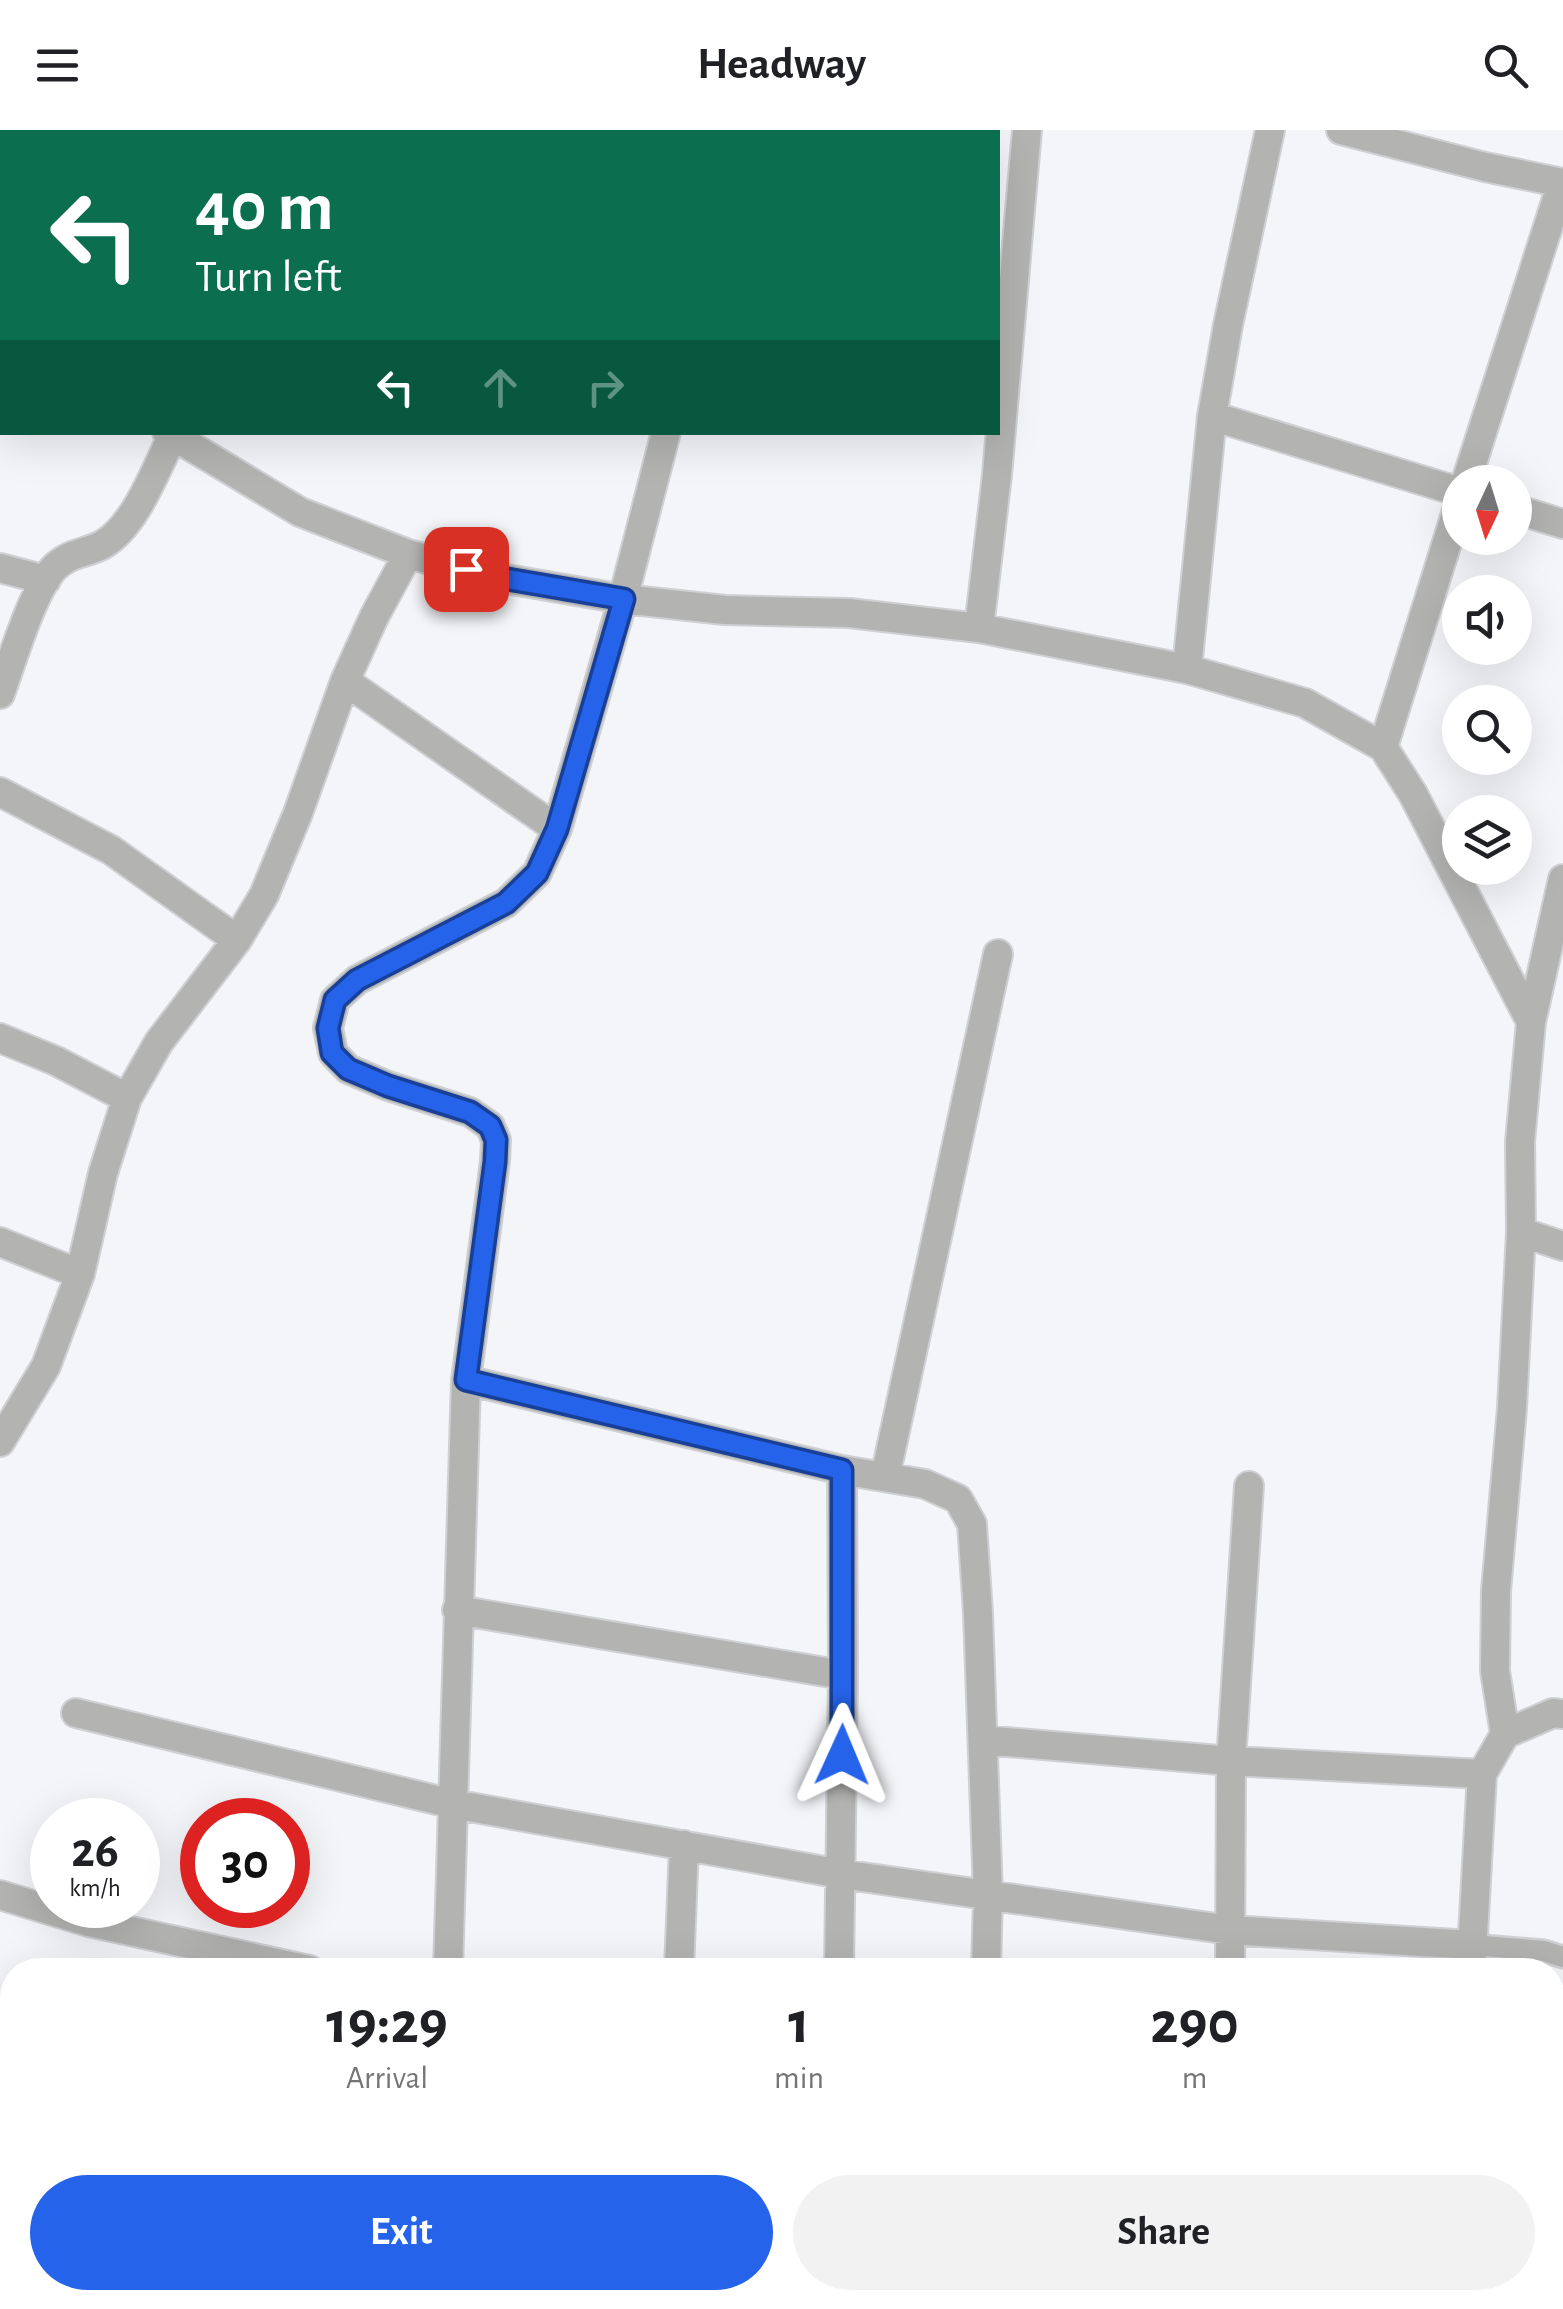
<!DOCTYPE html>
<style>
body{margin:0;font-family:"Alegreya Sans",sans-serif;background:#f2f2f2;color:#202124;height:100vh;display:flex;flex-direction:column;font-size:38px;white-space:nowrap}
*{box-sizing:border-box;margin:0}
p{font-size:32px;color:#757577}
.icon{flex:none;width:55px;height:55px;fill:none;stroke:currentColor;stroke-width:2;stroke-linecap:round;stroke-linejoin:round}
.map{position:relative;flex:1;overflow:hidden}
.side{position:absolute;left:0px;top:1828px;width:1565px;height:352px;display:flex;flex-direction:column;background:#fff;border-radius:40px 40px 0 0;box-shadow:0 10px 40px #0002}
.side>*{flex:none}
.hud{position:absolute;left:0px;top:0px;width:1000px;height:305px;box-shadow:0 10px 40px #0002;background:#0b6e4f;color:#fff;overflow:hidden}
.needle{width:65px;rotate:184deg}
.buttons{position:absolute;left:1442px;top:335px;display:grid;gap:20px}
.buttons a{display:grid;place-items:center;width:90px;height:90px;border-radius:50%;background:#fff;box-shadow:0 10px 40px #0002;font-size:50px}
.speed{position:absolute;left:30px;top:1668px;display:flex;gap:20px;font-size:50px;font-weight:700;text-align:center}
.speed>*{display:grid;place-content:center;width:130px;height:130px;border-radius:50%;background:#fff;box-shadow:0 10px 40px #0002;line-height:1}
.speed small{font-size:25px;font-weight:400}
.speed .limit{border:15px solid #d22;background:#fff;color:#111}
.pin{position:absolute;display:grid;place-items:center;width:85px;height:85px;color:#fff;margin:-42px;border-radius:20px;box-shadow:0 5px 15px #0006}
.me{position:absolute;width:110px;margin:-55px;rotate:1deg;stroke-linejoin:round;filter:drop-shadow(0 0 8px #0008)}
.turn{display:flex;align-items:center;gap:35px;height:210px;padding:0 30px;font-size:45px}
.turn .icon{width:130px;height:130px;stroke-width:2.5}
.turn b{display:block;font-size:70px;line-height:85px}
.lanes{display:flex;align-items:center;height:95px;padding:0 30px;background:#0003;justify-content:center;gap:50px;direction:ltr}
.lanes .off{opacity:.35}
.eta{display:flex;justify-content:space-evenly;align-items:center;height:170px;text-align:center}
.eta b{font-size:60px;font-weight:600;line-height:70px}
.cta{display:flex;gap:20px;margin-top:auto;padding:20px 30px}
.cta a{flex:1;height:115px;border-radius:60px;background:#2563eb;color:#fff;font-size:40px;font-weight:600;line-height:115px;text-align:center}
.cta a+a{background:#f2f2f2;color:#202124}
header{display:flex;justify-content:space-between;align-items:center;height:130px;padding:0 30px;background:#fff;font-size:45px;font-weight:600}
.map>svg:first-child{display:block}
</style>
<header><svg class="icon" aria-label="menu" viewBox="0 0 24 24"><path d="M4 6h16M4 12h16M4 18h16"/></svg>Headway<svg class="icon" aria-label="search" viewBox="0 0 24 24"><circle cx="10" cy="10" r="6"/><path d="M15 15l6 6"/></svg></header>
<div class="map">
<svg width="1563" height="2179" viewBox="0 0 1563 2179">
<rect width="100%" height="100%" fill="#f4f5f8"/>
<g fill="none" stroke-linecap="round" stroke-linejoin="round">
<defs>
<path id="service" d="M 1472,1815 L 1544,1821 L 1563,1827"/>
<path id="minor" d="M 1341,0 L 1485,37 L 1563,53
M 72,2 L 73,0
M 0,152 L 2,154
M 0,259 L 2,258
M 1212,286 L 1460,362
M 167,302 L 300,382 L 408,424 L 495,447 L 623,469 L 725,480 L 849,483 L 979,498 L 997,345 L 1027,0
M 1466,352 L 1562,53
M 1515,379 L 1563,394
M 0,438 L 46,450
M 979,498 L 1187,539 L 1305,573 L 1383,617 L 1413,664 L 1531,892
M 1187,539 L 1212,286 L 1228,195 L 1270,0
M 345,551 L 557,699
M 0,564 C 12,531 32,462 54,438 C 70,422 85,424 102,415 C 135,397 156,339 172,307
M 1383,617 L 1460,371
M 0,662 L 111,720 L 237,810
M 0,908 L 56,931 L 127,968
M 1521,1102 L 1563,1116
M 0,1112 L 80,1144
M 466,1250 L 842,1340 L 925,1354 L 958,1369 L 972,1394 L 978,1483 L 988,1765 L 986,1840
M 0,1312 L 46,1236 L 80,1144 L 103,1043 L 127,968 L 159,912 L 237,810 L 264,765 L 298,683 L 345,551 L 374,487 L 408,424
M 885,1347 L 998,824
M 457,1480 L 843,1545
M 76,1583 L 453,1674 L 841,1744 L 1230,1800 L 1472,1815
M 1505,1604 L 1495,1541 L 1496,1461 L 1512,1278 L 1521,1102 L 1520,1012 L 1531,892 L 1563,749
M 983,1610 L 1231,1631 L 1482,1644 L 1505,1604 L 1553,1583 L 1563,1584
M 0,1765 L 89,1792 L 309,1840
M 448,1840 L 466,1250 L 495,1031 L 496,1010 L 490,996 L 470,982 L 388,956 L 348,939 L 333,923 L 328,898 L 335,870 L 357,850 L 506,773 L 537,743 L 557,699 L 623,469 L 666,302
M 679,1840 L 684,1715
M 839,1840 L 843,1545 L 842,1340
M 1230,1840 L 1231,1631 L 1249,1356
M 1471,1840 L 1482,1644
M 984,2168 L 985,2179
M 1003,2168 L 1068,2179
M 1228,2168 L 1228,2179
M 0,2170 L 35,2179
M 435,2179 L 435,2168
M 667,2179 L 667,2168
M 833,2179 L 834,2168
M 1469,2179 L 1469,2168"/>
</defs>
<!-- service casing -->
<use href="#service" stroke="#cfd0d3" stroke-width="25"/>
<!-- minor casing -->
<use href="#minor" stroke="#cfd0d3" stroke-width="32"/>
<!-- service -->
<use href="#service" stroke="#b3b3b2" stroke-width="20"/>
<!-- minor -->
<use href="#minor" stroke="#b3b3b2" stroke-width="28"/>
</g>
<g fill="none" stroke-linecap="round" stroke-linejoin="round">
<defs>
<path id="route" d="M 466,439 L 496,447 L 624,469 L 557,699 L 537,743 L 506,773 L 357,850 L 335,870 L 328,898 L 332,923 L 348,939 L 388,956 L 470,982 L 490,996 L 496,1010 L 495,1032 L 466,1250 L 842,1340 L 842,1625"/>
</defs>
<!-- route casing -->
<use href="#route" stroke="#184099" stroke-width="25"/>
<!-- route -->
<use href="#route" stroke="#2563eb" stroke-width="18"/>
</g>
</svg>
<div class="buttons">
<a><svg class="needle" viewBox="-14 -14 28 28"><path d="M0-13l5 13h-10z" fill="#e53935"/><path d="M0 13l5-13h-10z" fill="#757577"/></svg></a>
<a><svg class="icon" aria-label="sound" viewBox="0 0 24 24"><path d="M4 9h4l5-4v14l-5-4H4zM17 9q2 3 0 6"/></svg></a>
<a><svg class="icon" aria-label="search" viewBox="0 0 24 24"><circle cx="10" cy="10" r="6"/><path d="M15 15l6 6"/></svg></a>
<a><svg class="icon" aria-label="layers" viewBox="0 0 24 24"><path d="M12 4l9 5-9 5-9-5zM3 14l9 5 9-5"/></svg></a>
</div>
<div class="speed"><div>26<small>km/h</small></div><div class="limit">30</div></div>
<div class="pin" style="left:466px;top:439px;background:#d93025"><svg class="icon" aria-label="arrive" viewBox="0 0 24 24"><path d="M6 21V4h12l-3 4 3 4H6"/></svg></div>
<svg class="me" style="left:842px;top:1625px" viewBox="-20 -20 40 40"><path d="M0-17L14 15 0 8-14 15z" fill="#2563eb" stroke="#fff" stroke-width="4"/></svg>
<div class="hud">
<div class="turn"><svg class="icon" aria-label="left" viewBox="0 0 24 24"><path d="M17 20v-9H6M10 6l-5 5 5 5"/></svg><div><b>40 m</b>Turn left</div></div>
<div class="lanes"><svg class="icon" aria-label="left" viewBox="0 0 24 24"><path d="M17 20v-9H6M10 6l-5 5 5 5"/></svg><svg class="icon off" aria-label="ahead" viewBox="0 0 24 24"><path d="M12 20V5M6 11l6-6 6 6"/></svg><svg class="icon off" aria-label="right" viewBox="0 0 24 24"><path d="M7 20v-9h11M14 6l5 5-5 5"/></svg></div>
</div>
<section class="side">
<div class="eta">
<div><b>19:29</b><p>Arrival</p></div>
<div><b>1</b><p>min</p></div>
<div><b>290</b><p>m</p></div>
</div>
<div class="cta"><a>Exit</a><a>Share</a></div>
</section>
</div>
